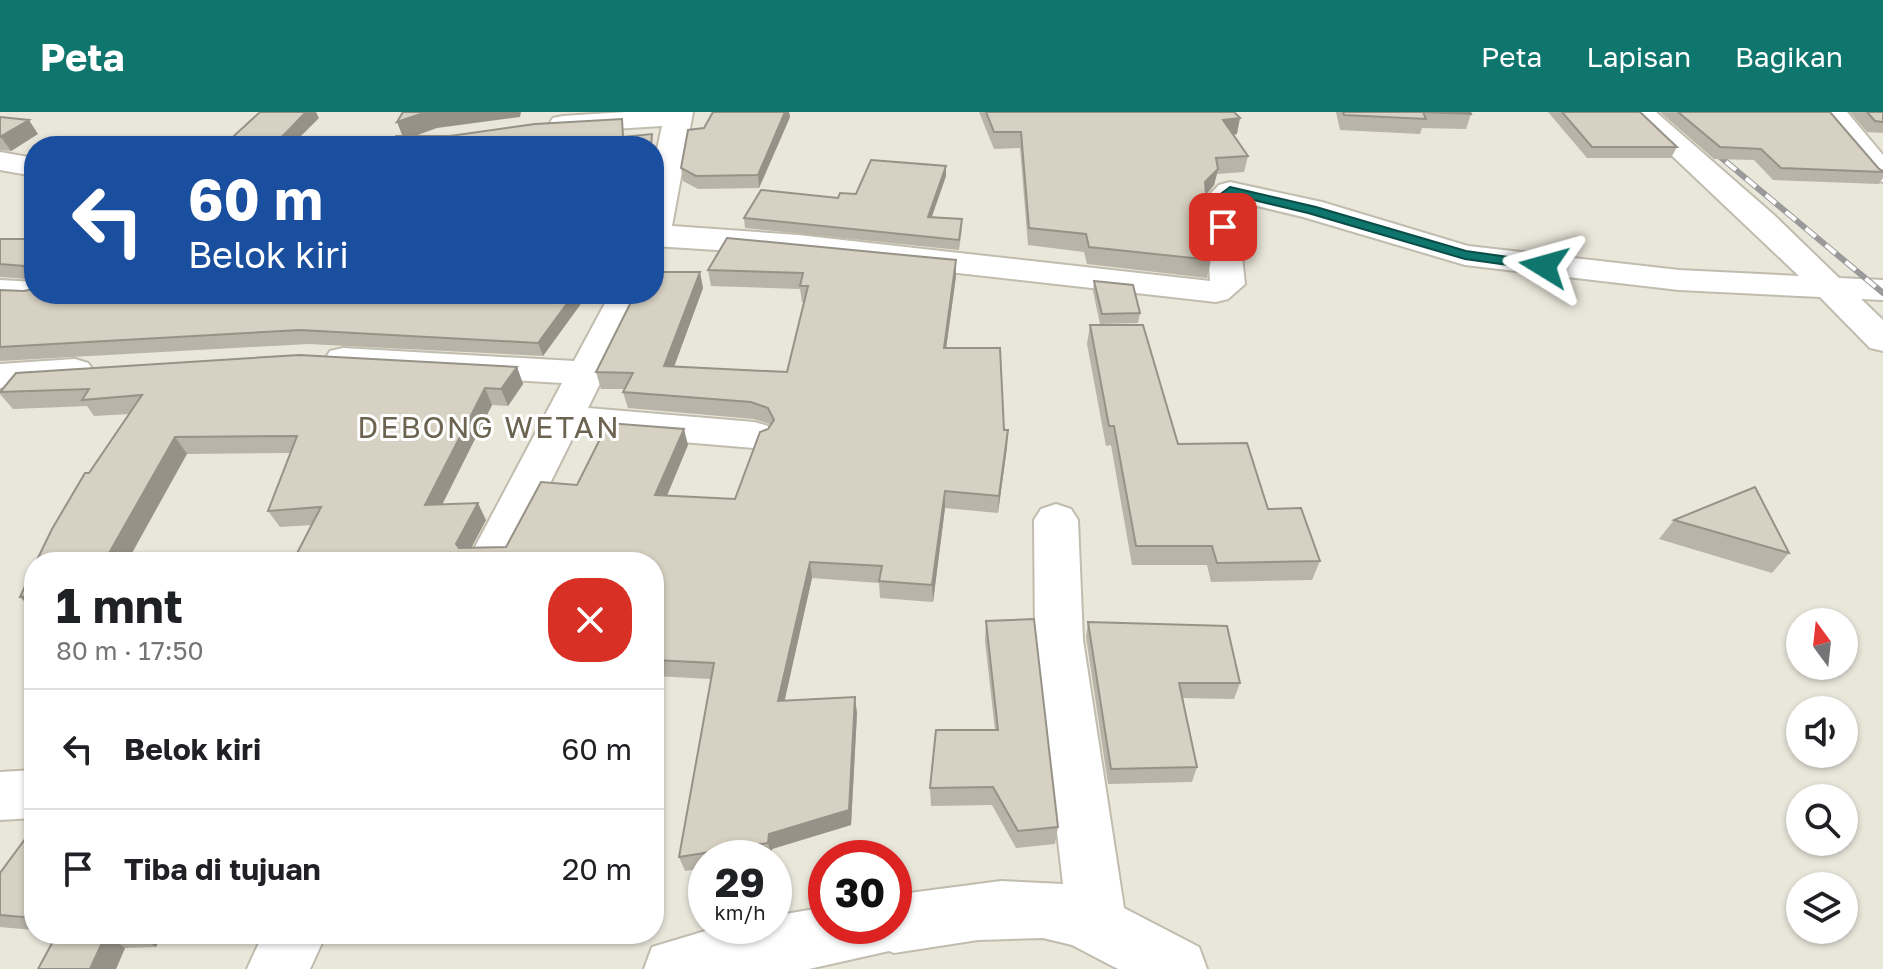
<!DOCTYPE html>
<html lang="id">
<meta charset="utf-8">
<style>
body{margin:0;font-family:"Golos Text",sans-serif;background:#f2f2f2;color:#202124;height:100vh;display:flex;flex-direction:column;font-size:30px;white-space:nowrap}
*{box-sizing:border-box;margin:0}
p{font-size:26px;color:#757577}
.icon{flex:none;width:44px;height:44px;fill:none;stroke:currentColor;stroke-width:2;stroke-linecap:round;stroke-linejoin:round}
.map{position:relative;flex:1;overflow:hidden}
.sheet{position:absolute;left:24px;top:440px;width:640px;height:392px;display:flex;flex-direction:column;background:#fff;border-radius:32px;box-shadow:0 2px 6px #0004}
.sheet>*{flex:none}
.hud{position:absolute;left:24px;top:24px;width:640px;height:168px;border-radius:32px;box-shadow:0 2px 6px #0004;background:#1a4fa0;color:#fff;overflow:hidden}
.needle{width:52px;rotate:345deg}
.controls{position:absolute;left:1786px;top:496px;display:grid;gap:16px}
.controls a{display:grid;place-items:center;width:72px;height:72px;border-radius:50%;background:#fff;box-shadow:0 2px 6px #0004;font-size:40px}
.speed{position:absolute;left:688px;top:728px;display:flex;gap:16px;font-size:40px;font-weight:700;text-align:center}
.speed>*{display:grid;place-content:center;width:104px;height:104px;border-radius:50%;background:#fff;box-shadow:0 2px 6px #0004;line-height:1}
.speed small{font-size:20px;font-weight:400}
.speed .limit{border:12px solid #d22;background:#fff;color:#111}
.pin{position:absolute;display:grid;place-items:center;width:68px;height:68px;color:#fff;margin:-34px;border-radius:16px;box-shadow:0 4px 12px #0006}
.me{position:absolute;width:88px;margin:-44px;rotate:278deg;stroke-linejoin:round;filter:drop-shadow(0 0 6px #0008)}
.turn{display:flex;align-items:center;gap:28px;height:168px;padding:0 32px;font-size:36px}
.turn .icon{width:104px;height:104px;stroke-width:2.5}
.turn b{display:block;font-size:56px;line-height:68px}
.round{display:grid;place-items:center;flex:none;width:84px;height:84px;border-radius:32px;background:#f2f2f2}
.head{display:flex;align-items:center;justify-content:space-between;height:136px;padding:0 32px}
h1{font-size:48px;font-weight:700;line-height:60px}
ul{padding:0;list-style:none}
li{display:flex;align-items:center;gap:24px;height:120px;padding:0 32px;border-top:2px solid #e0e0e0}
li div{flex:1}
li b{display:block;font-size:30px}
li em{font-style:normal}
header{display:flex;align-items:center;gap:48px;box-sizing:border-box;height:112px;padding:0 40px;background:#0f766e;color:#fff}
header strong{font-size:38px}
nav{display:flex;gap:44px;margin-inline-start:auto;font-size:28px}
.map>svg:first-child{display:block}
</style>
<header>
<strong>Peta</strong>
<nav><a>Peta</a><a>Lapisan</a><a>Bagikan</a></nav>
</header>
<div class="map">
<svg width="1883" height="857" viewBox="0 0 1883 857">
<rect width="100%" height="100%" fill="#f5f3ec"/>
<!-- residential -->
<path fill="#e9e6da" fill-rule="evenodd" d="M 0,0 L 1883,0 L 1883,857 L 0,857 ZM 34,34 L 654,34 L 654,182 L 34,182 ZM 34,450 L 654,450 L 654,822 L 34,822 ZM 1800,510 L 1844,510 L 1844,554 L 1800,554 ZM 1800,598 L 1844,598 L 1844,642 L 1800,642 ZM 1800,686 L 1844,686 L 1844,730 L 1800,730 ZM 706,746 L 774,746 L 774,814 L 706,814 ZM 826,746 L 894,746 L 894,814 L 826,814 ZM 1800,774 L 1844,774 L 1844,818 L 1800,818 Z"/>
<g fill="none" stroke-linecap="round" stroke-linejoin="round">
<defs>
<path id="minor" d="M 625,0 L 693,0 L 672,114 L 798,123 L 1210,169 L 1205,87 L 1219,73 L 1230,70 L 1322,90 L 1468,134 L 1679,158 L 1799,164 L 1626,0 L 1656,0 L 1774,103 L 1839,166 L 1883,168 L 1883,188 L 1861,187 L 1883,208 L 1883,239 L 1870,236 L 1820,185 L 1679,178 L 1465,153 L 1303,105 L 1236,89 L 1245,172 L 1228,187 L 1216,190 L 798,143 L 654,134 L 654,52 L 662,14 L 563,20 L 553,18 L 549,12 L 553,6 L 563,4 Z
M 1818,0 L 1847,0 L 1883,43 L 1883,70 L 1873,67 Z
M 0,40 L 34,46 L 34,64 L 0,58 Z
M 0,168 L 34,170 L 34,182 L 50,182 L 46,187 L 34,190 L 0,188 Z
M 610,182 L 644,182 L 588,296 L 754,310 L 768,314 L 774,323 L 768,332 L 754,336 L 575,321 L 511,450 L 467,450 L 562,271 L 343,258 L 330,255 L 325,247 L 330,239 L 343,236 L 574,249 Z
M 75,247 L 88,251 L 94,259 L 88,267 L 0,276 L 0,252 Z
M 1056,392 L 1071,397 L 1078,408 L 1083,528 L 1124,796 L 1199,835 L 1207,857 L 1118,857 L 1072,833 L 1043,826 L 978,828 L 894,841 L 889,839 L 809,857 L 644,857 L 652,835 L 722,814 L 774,814 L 774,804 L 826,795 L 826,814 L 894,814 L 894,783 L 1001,769 L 1063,772 L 1035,528 L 1034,408 L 1041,397 Z
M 34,658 L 34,706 L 0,708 L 0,660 Z
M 263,822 L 326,822 L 310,857 L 247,857 Z"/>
</defs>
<!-- minor casing -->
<use href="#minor" stroke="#c0bcae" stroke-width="4"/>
<!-- minor -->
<use href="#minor" fill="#fff" fill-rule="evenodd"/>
<defs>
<path id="rail" d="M 1706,33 L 1883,181"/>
</defs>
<!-- rail casing -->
<use href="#rail" stroke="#999" stroke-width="6"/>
<!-- rail -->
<use href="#rail" stroke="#fff" stroke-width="4" stroke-dasharray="13" stroke-linecap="butt"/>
</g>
<!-- wall -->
<path fill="#b8b4a7" d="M 713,0 L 789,0 L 790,5 L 759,76 L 698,77 L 683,69 L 681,56 Z
M 979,0 L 1234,0 L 1237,22 L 1233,23 L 1248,44 L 1244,60 L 1217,62 L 1214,73 L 1206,83 L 1211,148 L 1207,166 L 1087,152 L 1084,140 L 1028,133 L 1020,36 L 994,37 Z
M 1336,0 L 1470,0 L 1471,2 L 1466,17 L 1422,16 L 1420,22 L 1340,18 Z
M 1548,0 L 1640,0 L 1677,35 L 1671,46 L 1587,46 Z
M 1660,0 L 1830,0 L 1879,57 L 1883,59 L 1883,66 L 1879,72 L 1773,68 L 1754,48 L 1714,47 Z
M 1850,0 L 1883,0 L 1883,21 L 1867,20 Z
M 0,5 L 38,22 L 11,39 L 0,38 Z
M 946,64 L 932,105 L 962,117 L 959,138 L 745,116 L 744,106 L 838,86 Z
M 0,127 L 34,127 L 34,175 L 28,167 L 0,165 Z
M 956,148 L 956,164 L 946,236 L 1004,318 L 1007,335 L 998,401 L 945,396 L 933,490 L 880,486 L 879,471 L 812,466 L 784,589 L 857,601 L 851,713 L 772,737 L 772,746 L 706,746 L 706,756 L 685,759 L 679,745 L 711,567 L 654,564 L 654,450 L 293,450 L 293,449 L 312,413 L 280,415 L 268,399 L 290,341 L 187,342 L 89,361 L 130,302 L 94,304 L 87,294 L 13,297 L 0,282 L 0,279 L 517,255 L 523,272 L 508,294 L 492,293 L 442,392 L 486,408 L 471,436 L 506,435 L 577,373 L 688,333 L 667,384 L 735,387 L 770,312 L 754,307 L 628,296 L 623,280 L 625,277 L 601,277 L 596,260 L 703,176 L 674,255 L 787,260 L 804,190 L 802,190 L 800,177 L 711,174 L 708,158 Z
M 1094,169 L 1140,201 L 1138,211 L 1100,212 L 1093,179 Z
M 0,178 L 24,179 L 588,182 L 543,244 L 308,232 L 0,249 Z
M 1090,213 L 1178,332 L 1268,397 L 1320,449 L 1312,468 L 1211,470 L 1207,453 L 1132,453 L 1111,333 L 1106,334 L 1087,232 Z
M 1674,408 L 1789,441 L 1772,461 L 1659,427 Z
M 986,509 L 1058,715 L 1055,732 L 1016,736 L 992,693 L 931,694 L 930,676 L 995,618 L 985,529 Z
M 1088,510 L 1240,571 L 1234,587 L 1183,586 L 1197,655 L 1192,670 L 1108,672 L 1086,525 Z
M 34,715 L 34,818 L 0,815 L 0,761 Z
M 57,822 L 162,822 L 156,835 L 125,836 L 116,857 L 38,857 Z"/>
<!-- shaded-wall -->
<path fill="#969288" d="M 306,0 L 316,0 L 319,6 L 291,34 L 273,34 Z
M 426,0 L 521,0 L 520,5 L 437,16 L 404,28 L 397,10 Z
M 785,0 L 789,0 L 790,5 L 759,76 L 758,63 Z
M 1240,6 L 1237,22 L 1220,25 L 1223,8 Z
M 29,8 L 38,22 L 11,39 L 1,25 Z
M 946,54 L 946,64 L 928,115 L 928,105 Z
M 1218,57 L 1214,73 L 1202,87 L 1205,70 Z
M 956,148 L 956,164 L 944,252 L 944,236 Z
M 700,160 L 703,176 L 668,271 L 664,254 Z
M 574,182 L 588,182 L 543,244 L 538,231 Z
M 517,255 L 523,272 L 508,294 L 501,277 Z
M 485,276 L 492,293 L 434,409 L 425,393 Z
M 684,317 L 688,333 L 660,400 L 655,383 Z
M 1008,318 L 1007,335 L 998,401 L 999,384 Z
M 175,325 L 187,342 L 127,450 L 104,450 Z
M 945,379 L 945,396 L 933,490 L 932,473 Z
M 478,391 L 486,408 L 467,444 L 462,444 L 456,432 Z
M 810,450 L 812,466 L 781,605 L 778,589 Z
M 34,483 L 34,499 L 20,485 Z
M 855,585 L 857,601 L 851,713 L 772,737 L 772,746 L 768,731 L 769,722 Z
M 106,822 L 125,836 L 116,857 L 90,857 Z
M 137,822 L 162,822 L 156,835 Z"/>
<!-- building -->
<path fill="#d6d1c2" stroke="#969288" stroke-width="2" d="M 260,0 L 306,0 L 273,34 L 223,34 Z
M 403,0 L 426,0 L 397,10 Z
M 713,0 L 785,0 L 758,63 L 696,64 L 681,56 L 688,18 L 704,16 Z
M 986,0 L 1234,0 L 1240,6 L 1223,8 L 1248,44 L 1216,46 L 1218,57 L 1205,70 L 1211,148 L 1089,135 L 1086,122 L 1029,116 L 1021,20 L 994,20 Z
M 1343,0 L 1470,0 L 1471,2 L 1423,0 L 1426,7 L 1344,3 Z
M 1562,0 L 1640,0 L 1677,35 L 1592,35 Z
M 1678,0 L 1830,0 L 1879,57 L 1883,59 L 1883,60 L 1781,56 L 1761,37 L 1720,35 Z
M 1867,0 L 1883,0 L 1883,10 L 1875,9 Z
M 0,5 L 29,8 L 0,25 Z
M 622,7 L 623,25 L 652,22 L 651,34 L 393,34 L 396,24 L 450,24 L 535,12 Z
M 871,48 L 946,54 L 928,105 L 962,107 L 959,128 L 744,106 L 761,78 L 838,86 L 840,81 L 856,82 Z
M 727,126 L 956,148 L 944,236 L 1000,236 L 1004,318 L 1008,318 L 999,384 L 945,379 L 932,473 L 879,469 L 882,454 L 810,450 L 778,589 L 855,585 L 849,698 L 769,722 L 768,731 L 679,745 L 714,551 L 654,548 L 654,450 L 486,450 L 486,443 L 293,449 L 321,395 L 268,399 L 297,324 L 175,325 L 104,450 L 36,450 L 52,417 L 85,361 L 89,361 L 142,283 L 82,288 L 89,277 L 0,280 L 16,261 L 299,243 L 517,255 L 501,277 L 485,276 L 425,393 L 478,391 L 456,432 L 459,436 L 506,435 L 541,370 L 577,373 L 608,311 L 684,317 L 655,383 L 735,387 L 760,320 L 768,317 L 774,308 L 768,296 L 751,290 L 623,280 L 633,261 L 596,260 L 635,182 L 654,182 L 654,160 L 700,160 L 664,254 L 787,260 L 808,174 L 800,174 L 803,161 L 708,158 Z
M 0,127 L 34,127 L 34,167 L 27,165 L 24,154 L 0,152 Z
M 1094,169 L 1133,173 L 1140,201 L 1102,202 Z
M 34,177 L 34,182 L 574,182 L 538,231 L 300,218 L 0,235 L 0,178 L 24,179 Z
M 1090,213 L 1143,213 L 1178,332 L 1247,331 L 1268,397 L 1301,396 L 1320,449 L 1217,451 L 1212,434 L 1136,434 L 1114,314 L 1109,314 Z
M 1755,375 L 1789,441 L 1674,408 Z
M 34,455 L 34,483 L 20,485 Z
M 1034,507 L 1058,715 L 1018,719 L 993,675 L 930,676 L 936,618 L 998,618 L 986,509 Z
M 1088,510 L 1227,514 L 1240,571 L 1179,571 L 1197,655 L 1111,657 Z
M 34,715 L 34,806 L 0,803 L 0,761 Z
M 57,822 L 136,822 L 106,822 L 90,857 L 38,857 Z"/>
<!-- route -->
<path fill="#0f766e" stroke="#0a4d48" stroke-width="2" d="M 1230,75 L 1316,95 L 1466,139 L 1544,150 L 1550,154 L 1544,158 L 1465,147 L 1308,101 L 1233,83 L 1227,88 L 1229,115 L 1218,118 L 1214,87 Z"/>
<g text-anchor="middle" stroke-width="6" stroke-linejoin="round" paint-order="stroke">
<!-- quarter labels -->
<g font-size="30" letter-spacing="2" fill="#6c6451" stroke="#fff">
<text x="489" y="326">DEBONG WETAN</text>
</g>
</g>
</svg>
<div class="controls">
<a><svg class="needle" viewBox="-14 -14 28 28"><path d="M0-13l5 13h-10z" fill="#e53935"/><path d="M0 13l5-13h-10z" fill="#757577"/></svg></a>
<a><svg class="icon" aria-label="sound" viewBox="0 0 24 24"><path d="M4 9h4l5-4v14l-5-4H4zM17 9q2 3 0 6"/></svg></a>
<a><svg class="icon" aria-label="search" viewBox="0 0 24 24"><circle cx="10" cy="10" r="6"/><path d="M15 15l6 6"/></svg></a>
<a><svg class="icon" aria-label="layers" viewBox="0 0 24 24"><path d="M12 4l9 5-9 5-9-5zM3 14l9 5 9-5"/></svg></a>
</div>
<div class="speed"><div>29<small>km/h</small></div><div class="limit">30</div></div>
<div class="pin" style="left:1223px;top:115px;background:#d93025"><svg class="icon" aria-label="arrive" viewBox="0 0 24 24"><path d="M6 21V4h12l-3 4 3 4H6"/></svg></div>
<svg class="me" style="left:1544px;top:154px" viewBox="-20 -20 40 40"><path d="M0-17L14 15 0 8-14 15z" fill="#0f766e" stroke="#fff" stroke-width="4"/></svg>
<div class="hud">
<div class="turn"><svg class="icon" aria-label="left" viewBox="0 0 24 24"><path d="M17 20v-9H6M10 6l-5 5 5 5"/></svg><div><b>60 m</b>Belok kiri</div></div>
</div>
<section class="sheet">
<div class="head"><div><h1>1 mnt</h1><p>80 m · 17:50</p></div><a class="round" style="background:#d93025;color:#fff"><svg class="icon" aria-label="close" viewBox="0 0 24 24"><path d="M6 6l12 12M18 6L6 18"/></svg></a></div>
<ul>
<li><svg class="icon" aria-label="left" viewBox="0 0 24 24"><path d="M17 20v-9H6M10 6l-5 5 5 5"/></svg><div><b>Belok kiri</b></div><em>60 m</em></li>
<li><svg class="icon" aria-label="arrive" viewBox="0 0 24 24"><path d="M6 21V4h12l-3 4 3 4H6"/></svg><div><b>Tiba di tujuan</b></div><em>20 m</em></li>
</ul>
</section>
</div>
